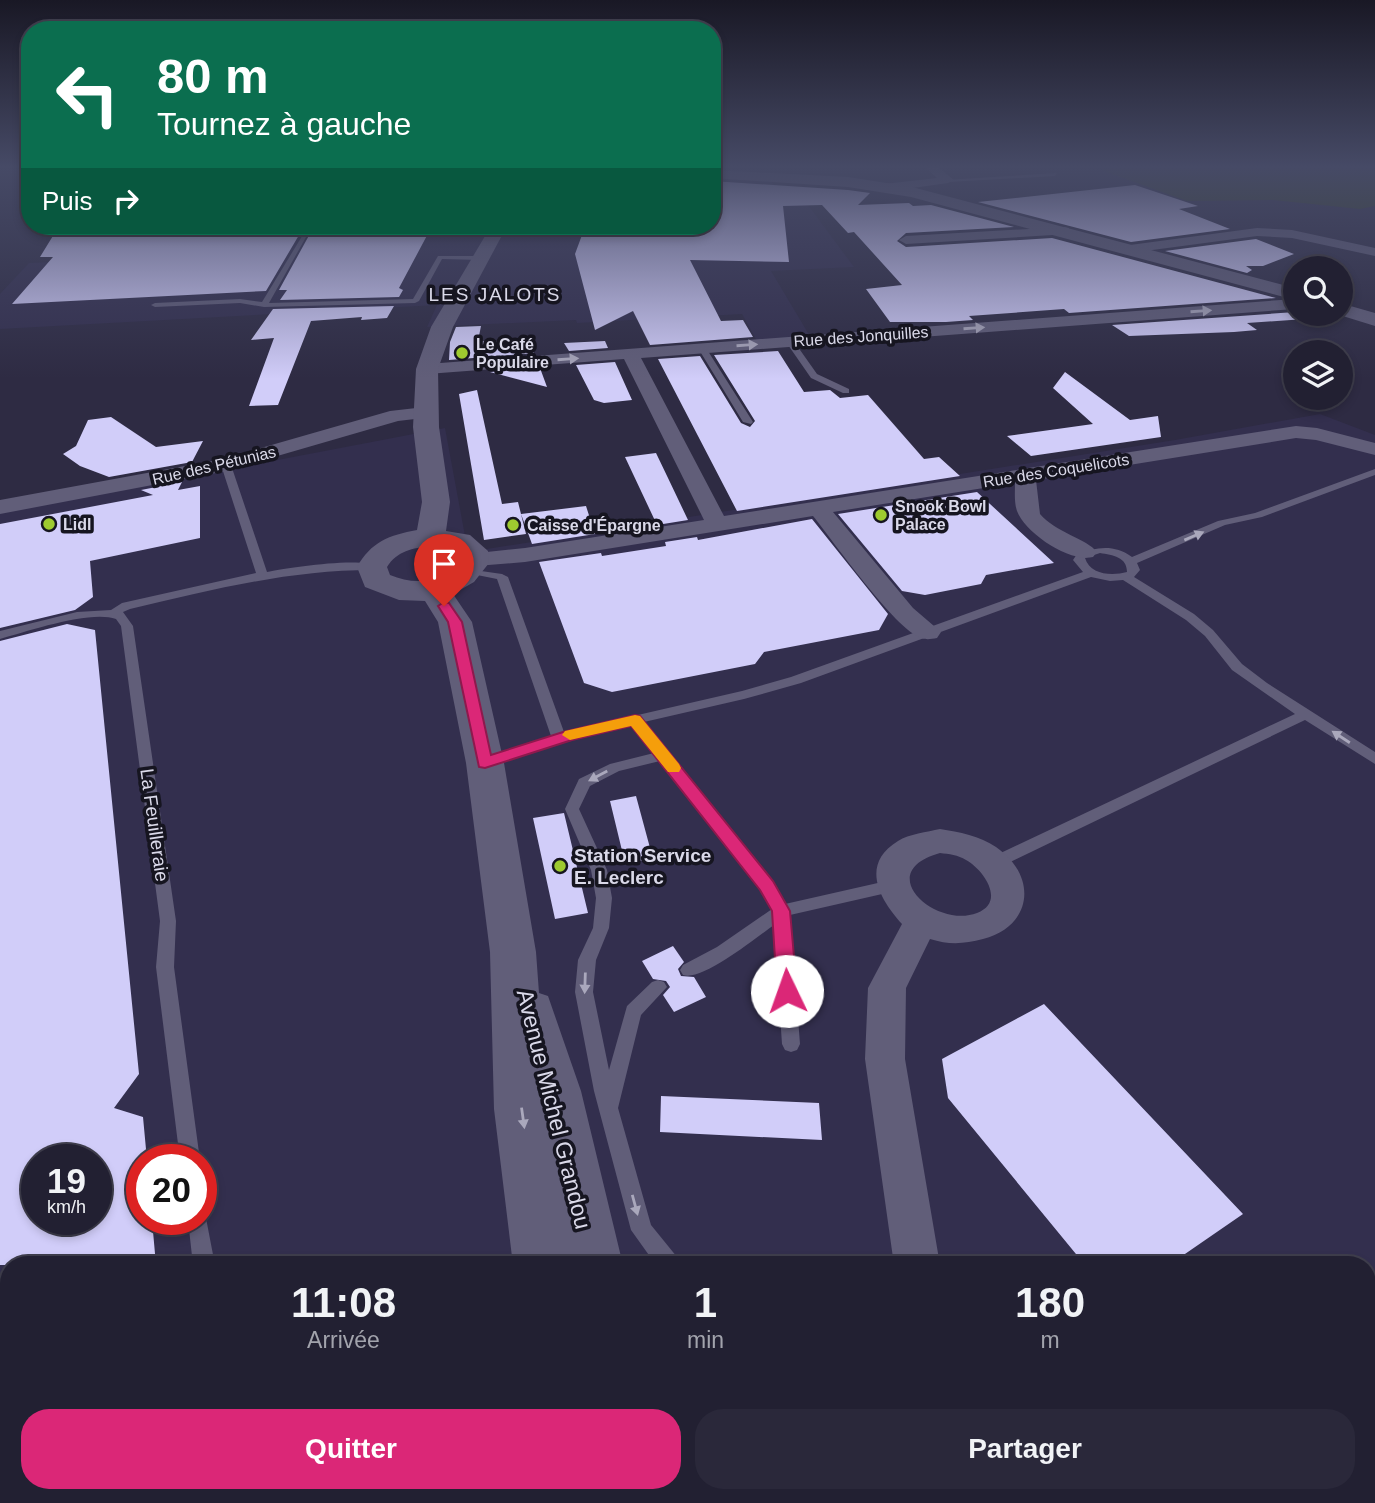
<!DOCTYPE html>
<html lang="fr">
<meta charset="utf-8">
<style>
body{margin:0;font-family:Arial,sans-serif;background:#2a283a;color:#f1f3f6;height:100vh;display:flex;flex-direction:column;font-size:26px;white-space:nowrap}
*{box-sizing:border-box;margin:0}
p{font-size:23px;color:#a2a3ac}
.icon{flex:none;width:38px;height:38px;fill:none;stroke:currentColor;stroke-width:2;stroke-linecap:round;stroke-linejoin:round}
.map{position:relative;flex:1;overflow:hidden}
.panel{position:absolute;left:0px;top:1256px;width:1376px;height:247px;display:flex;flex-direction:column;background:#222032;border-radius:28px 28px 0 0;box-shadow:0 4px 10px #0003,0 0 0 2px #3f3e4d}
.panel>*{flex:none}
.top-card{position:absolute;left:21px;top:21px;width:700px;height:214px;border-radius:28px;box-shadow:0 4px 10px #0003,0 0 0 2px #3f3e4d;background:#0b6e4f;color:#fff;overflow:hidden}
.fabs{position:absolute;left:1283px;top:256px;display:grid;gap:14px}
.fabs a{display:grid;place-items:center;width:70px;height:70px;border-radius:50%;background:#222032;box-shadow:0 4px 10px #0003,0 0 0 2px #3f3e4d;font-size:35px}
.speed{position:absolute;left:21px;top:1144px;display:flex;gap:14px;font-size:35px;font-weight:700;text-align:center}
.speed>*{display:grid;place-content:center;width:91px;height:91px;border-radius:50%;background:#222032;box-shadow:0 4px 10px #0003,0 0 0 2px #3f3e4d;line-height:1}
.speed small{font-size:18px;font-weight:400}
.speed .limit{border:10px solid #d22;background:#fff;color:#111}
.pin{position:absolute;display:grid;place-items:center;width:60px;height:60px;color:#fff;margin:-72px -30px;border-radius:50% 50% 50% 0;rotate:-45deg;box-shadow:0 0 7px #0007}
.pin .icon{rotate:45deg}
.me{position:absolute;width:77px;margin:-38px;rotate:357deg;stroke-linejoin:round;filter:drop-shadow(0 0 5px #0008)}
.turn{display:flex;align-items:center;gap:24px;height:147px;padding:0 21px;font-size:32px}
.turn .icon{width:91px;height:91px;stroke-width:2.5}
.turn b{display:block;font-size:49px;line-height:60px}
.then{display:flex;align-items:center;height:66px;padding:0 21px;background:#0003;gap:14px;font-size:26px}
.eta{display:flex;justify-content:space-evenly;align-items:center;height:119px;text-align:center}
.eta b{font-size:42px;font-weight:700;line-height:49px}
.action{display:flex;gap:14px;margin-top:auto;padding:14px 21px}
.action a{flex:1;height:80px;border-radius:28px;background:#db2777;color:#fff;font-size:28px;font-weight:700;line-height:80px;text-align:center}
.action a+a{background:#2a283a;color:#f1f3f6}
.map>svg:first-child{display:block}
</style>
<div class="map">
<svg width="1375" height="1503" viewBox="0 0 1375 1503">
<rect width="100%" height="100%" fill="#2e2b43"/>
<!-- built -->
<path fill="#332f4e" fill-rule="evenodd" d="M 712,173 L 768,176 L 788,205 L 808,205 L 854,267 L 771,271 L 811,338 L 757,341 L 742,314 L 577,323 L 576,320 L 427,327 L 437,305 L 0,329 L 0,294 L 29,263 L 97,260 L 124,226 L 712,226 Z
M 1320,414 L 1375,435 L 1375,1503 L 0,1503 L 0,513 L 445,428 L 468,552 L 1175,440 ZM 37,1160 L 96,1160 L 96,1220 L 37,1220 ZM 142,1160 L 201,1160 L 201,1220 L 142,1220 ZM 9,1265 L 1367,1265 L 1367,1494 L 9,1494 Z"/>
<!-- green -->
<path fill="#333f1d" d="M 1111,168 L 1375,168 L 1375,206 L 1360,209 L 1273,200 L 1187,201 L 1101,170 Z"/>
<!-- building -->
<path fill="#d1cdf9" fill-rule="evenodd" d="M 712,181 L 848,190 L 870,193 L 858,205 L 909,203 L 913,206 L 931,205 L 1014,227 L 906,233 L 897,241 L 906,247 L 1052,238 L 1276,298 L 1069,313 L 1064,309 L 969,316 L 973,320 L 946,322 L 890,322 L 866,289 L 902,285 L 854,232 L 848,233 L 822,205 L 783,206 L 789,262 L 690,260 L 721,321 L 743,320 L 753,337 L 650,345 L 633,311 L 595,330 L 575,254 L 582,235 L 598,234 L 603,230 L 598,226 L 712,226 Z
M 1135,185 L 1198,206 L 1179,209 L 1230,229 L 1131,242 L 978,202 Z
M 59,226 L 111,226 L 97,236 L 302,230 L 266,291 L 12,304 L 53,257 L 40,257 Z
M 431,228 L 399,288 L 403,290 L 399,297 L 280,300 L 287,290 L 279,290 L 312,230 Z
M 1256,239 L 1294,254 L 1263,266 L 1246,266 L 1252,270 L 1247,273 L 1165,251 Z
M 394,306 L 387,318 L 361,320 L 362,317 L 311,321 L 278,405 L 249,406 L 274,338 L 251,340 L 273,309 Z
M 1295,312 L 1312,313 L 1319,318 L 1247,323 L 1257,330 L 1234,332 L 1129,336 L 1112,325 Z
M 481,326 L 478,341 L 530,343 L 534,353 L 449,360 L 450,342 L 456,327 Z
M 605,341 L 608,348 L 569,351 L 564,343 Z
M 778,351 L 804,392 L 830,390 L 840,398 L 868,395 L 924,459 L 939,457 L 960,476 L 737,511 L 658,359 L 700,356 L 741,423 L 750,427 L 755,421 L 714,355 Z
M 615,362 L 632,400 L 604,403 L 594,400 L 576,365 Z
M 540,368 L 547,387 L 490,372 Z
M 1065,372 L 1130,420 L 1158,416 L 1161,437 L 1031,456 L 1007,436 L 1093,424 L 1053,388 Z
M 477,390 L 502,504 L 518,502 L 526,534 L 484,540 L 459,394 Z
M 111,417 L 156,447 L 203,441 L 192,462 L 109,477 L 80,466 L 63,454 L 76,446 L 88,420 Z
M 656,453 L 668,478 L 688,520 L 657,525 L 625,457 Z
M 182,482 L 178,490 L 200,486 L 200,538 L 90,561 L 93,597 L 75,610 L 0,628 L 0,524 L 153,495 L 141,490 Z
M 977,492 L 1054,563 L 986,575 L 981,584 L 925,595 L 902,591 L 838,514 Z
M 586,506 L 595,534 L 532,544 L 521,514 Z
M 812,519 L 888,614 L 879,630 L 764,652 L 755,664 L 612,692 L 584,683 L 539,562 L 601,553 L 602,556 L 666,546 L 665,542 L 697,537 L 698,540 Z
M 67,624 L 95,630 L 139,1074 L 114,1108 L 143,1117 L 147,1160 L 142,1160 L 142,1220 L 152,1220 L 156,1265 L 0,1265 L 0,641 ZM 37,1160 L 96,1160 L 96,1220 L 37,1220 Z
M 636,796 L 653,859 L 625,863 L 610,801 Z
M 564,813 L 588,913 L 555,919 L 533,818 Z
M 673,946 L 684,962 L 678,969 L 681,976 L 694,977 L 706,997 L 674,1012 L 663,995 L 670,987 L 666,981 L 653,979 L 642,961 Z
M 1044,1004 L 1243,1214 L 1169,1265 L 1085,1265 L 948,1098 L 942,1059 Z
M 661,1096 L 819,1103 L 822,1140 L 660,1132 Z"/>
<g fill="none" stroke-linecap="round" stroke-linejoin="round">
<!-- lane -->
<path fill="#615e79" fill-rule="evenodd" d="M 1057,173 L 1055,176 L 948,182 L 945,180 Z
M 114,226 L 120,226 L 115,231 L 111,231 Z
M 513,226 L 549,226 L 600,230 L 597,232 Z
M 307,228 L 310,230 L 269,303 L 413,299 L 438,256 L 481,256 L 484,258 L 481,260 L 442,259 L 419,301 L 415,303 L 264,307 L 240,303 L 155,307 L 151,305 L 155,303 L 240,299 L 262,302 Z
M 787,340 L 793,340 L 817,374 L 849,389 L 849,393 L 843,393 L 811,378 L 786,342 Z
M 699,346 L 706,348 L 753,422 L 751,424 L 743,422 L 698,348 Z
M 226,462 L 231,465 L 267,572 C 287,568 363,556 378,567 L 372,570 C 289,570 210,590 130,609 L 123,612 L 133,626 L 176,921 L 174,967 L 200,1160 L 180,1160 L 156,967 L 160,921 L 121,626 L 116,619 C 90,610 29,631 0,639 L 0,631 L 77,612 L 111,610 L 122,603 L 256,573 L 221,465 Z
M 1375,469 L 1375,475 L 1262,517 L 1225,525 L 1137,563 L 1140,570 L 1134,577 L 1194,614 L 1213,630 L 1242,664 L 1267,683 L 1375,752 L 1375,764 L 1305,720 L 1000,867 L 988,867 L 986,863 L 988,859 L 1295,714 L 1232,670 L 1205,636 L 1186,620 L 1123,580 L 1110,581 L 1091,577 L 801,683 L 744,699 L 644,722 L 773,881 L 785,904 L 891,880 L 897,882 L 899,886 L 897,890 L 891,892 L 790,915 L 800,1044 L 797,1050 L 791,1052 L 785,1050 L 782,1044 L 774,925 C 757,937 702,982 683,975 L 680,970 L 683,965 L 717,947 L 772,909 L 761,889 L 660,761 L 619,771 L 590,786 L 579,809 L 607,870 L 612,898 L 609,928 L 596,960 L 593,992 L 609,1070 L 627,1006 L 652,982 L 658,980 L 664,982 L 667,987 L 641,1015 L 618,1108 L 651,1225 L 677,1257 L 680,1265 L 656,1265 L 631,1230 L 594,1091 L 575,992 L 578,960 L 593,928 L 596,898 L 591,870 L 565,809 L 579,779 L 610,764 L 654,753 L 632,725 L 572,739 L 486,767 L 481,765 L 479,762 L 481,759 L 551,736 L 497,579 L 467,573 L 467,569 L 502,574 L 508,577 L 564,732 L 742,691 L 791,677 L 1083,572 L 1073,560 L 1077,554 C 1097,547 1114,544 1132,557 L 1218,521 L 1255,513 ZM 1100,553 C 1113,555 1127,557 1127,572 C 1112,576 1090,575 1085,558 Z
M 201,1211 L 205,1213 L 215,1265 L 193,1265 L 188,1220 L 201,1220 Z
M 227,1494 L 252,1494 L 255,1503 L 229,1503 Z
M 1174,1494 L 1202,1494 L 1206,1503 L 1177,1503 Z"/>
<!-- street -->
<path fill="#615e79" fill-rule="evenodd" d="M 926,168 L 939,168 L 954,180 L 948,183 L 884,192 L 878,188 L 884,184 L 937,178 Z
M 1064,227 L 1069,228 L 1069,234 L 906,244 L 899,240 L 906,236 Z
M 1257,228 L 1292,230 L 1375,248 L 1375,256 L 1292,238 L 1257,236 L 1130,253 L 1123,249 L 1130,245 Z
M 1295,299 L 1295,309 L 641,358 L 724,516 L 1296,426 L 1317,428 L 1375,443 L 1375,455 L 1316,440 L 1296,438 L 1036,480 L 1040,514 C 1055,532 1087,539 1097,552 L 1093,557 C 1070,563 1025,533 1017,511 C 1014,502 1015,492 1015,483 L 833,512 L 913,608 L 941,632 L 937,638 C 931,639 927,640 921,638 C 894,628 834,542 813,516 L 525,562 L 476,566 L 468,564 L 464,559 L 468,554 L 525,548 L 704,520 L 624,359 L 427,374 L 418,369 L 427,364 Z
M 425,407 L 432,409 L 435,413 L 432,417 L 398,421 L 226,471 L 0,514 L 0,500 L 223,459 L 390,411 Z
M 940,829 C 959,832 980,836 996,847 C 1038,876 1033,926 983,939 C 964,944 949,945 930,939 L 906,988 L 905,1059 L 940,1265 L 894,1265 L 865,1059 L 868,988 L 902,924 C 879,899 860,864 898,841 C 909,834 927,832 940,829 ZM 940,853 C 949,854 958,855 966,860 C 984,870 1006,902 977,913 C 936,929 871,872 940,853 Z
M 895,1494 L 988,1494 L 990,1503 L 891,1503 Z"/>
<!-- secondary -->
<path fill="#615e79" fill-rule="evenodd" d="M 712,170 L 848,177 L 912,187 L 1295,288 L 1295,300 L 911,197 L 848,187 L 712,178 Z
M 491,226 L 507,226 L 453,327 L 438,369 L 439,427 L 450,502 L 446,531 L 470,535 L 488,551 L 489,563 L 474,582 L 453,594 L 472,622 L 504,763 L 536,952 L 539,993 L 548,996 L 581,1091 L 623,1265 L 513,1265 L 494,1109 L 490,952 L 466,763 L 438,622 L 425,601 L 399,600 L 365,587 L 357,567 C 371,542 389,535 417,530 L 422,502 L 413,427 L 416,369 L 431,327 ZM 430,546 L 450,549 L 458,555 L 458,562 C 440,584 414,585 390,575 L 387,567 C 397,551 413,548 430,546 Z
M 1340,303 L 1375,313 L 1375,326 L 1333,313 L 1340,313 Z
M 504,1494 L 572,1494 L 573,1503 L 503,1503 Z
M 646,1494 L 715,1494 L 719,1503 L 649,1503 Z"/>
</g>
<!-- one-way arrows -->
<defs><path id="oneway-solid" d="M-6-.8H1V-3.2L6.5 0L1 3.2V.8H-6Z" transform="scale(1.75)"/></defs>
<g fill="#aaa8bc">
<use href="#oneway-solid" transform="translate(1201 311) rotate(-4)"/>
<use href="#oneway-solid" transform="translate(974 328) rotate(-4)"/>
<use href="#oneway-solid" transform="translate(747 345) rotate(-4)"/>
<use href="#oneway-solid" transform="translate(568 359) rotate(-4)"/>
<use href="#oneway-solid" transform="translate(1194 536) rotate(-23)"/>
<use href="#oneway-solid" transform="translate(1341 737) rotate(-147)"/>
<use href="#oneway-solid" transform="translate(598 776) rotate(152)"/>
<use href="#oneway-solid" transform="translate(585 983) rotate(92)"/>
<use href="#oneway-solid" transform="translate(523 1118) rotate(82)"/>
<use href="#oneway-solid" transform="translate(635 1205) rotate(75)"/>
</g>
<!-- sky -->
<linearGradient id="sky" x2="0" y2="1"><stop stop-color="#191825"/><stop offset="0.44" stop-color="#464a66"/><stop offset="1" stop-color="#464a66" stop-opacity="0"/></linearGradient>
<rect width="1375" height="379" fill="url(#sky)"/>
<!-- route -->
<path fill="#db2777" stroke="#8e194d" stroke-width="2" d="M 444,602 L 449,603 L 462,622 L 491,755 L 563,732 L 635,715 L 640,716 L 773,881 L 790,911 L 797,991 L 794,997 L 787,999 L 780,997 L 777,991 L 772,911 L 760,890 L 631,726 L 572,740 L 485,768 L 479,767 L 448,622 L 438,606 Z"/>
<!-- slow -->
<path fill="#f59e0b" d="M 635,715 L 640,716 L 679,764 L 681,768 L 679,772 L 668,772 L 631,726 L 570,740 L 562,735 L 565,731 Z"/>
<!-- markers -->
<g fill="#9eca2f" stroke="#161520" stroke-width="2.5">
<circle cx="462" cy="353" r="7"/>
<circle cx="881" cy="515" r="7"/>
<circle cx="49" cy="524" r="7"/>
<circle cx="513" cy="525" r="7"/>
<circle cx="560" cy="866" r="7"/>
</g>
<g text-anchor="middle" stroke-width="7" stroke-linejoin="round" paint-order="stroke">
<!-- far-street labels -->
<g font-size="16" fill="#dad9e9" stroke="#161520">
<text transform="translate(861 336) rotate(-4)" y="6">Rue des Jonquilles</text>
<text transform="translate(214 465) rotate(-13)" y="6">Rue des Pétunias</text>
<text transform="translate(1056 470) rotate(-9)" y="6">Rue des Coquelicots</text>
</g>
<!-- far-poi labels -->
<g font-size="16" font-weight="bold" fill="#dad9e9" stroke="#161520" text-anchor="start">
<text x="476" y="350">Le Café<tspan x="476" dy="18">Populaire</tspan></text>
<text x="895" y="512">Snook Bowl<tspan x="895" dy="18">Palace</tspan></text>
<text x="63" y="530">Lidl</text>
<text x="527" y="531">Caisse d'Épargne</text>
</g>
<!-- far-quarter labels -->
<g font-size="19" letter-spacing="2" fill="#dad9e9" stroke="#161520">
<text x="495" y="301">LES JALOTS</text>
</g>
<!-- street labels -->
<g font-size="19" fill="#dad9e9" stroke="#161520">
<text transform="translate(155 825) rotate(82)" y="7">La Feuilleraie</text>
</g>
<!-- poi labels -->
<g font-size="19" font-weight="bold" fill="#dad9e9" stroke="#161520" text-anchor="start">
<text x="574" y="862">Station Service<tspan x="574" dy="22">E. Leclerc</tspan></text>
</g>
<!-- near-street labels -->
<g font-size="23" fill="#dad9e9" stroke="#161520">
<text transform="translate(554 1109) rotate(76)" y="8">Avenue Michel Grandou</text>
</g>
</g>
</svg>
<div class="fabs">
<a><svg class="icon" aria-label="search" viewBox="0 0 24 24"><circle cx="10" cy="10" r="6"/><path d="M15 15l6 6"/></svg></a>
<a><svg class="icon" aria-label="layers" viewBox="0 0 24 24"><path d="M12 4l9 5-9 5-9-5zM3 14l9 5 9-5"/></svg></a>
</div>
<div class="speed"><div>19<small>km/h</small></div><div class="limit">20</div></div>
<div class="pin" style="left:444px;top:606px;background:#d93025"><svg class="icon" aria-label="arrive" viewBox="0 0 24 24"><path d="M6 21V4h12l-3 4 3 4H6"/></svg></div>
<svg class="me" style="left:787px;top:991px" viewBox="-20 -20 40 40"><circle r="19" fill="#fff"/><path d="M0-13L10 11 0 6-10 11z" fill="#db2777"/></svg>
<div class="top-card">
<div class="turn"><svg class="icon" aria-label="left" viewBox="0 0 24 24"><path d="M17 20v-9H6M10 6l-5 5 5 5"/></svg><div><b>80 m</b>Tournez à gauche</div></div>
<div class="then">Puis<svg class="icon" aria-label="right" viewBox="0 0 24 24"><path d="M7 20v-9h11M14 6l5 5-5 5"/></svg></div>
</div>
<section class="panel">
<div class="eta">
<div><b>11:08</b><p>Arrivée</p></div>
<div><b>1</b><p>min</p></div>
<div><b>180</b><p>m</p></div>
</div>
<div class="action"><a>Quitter</a><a>Partager</a></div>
</section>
</div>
